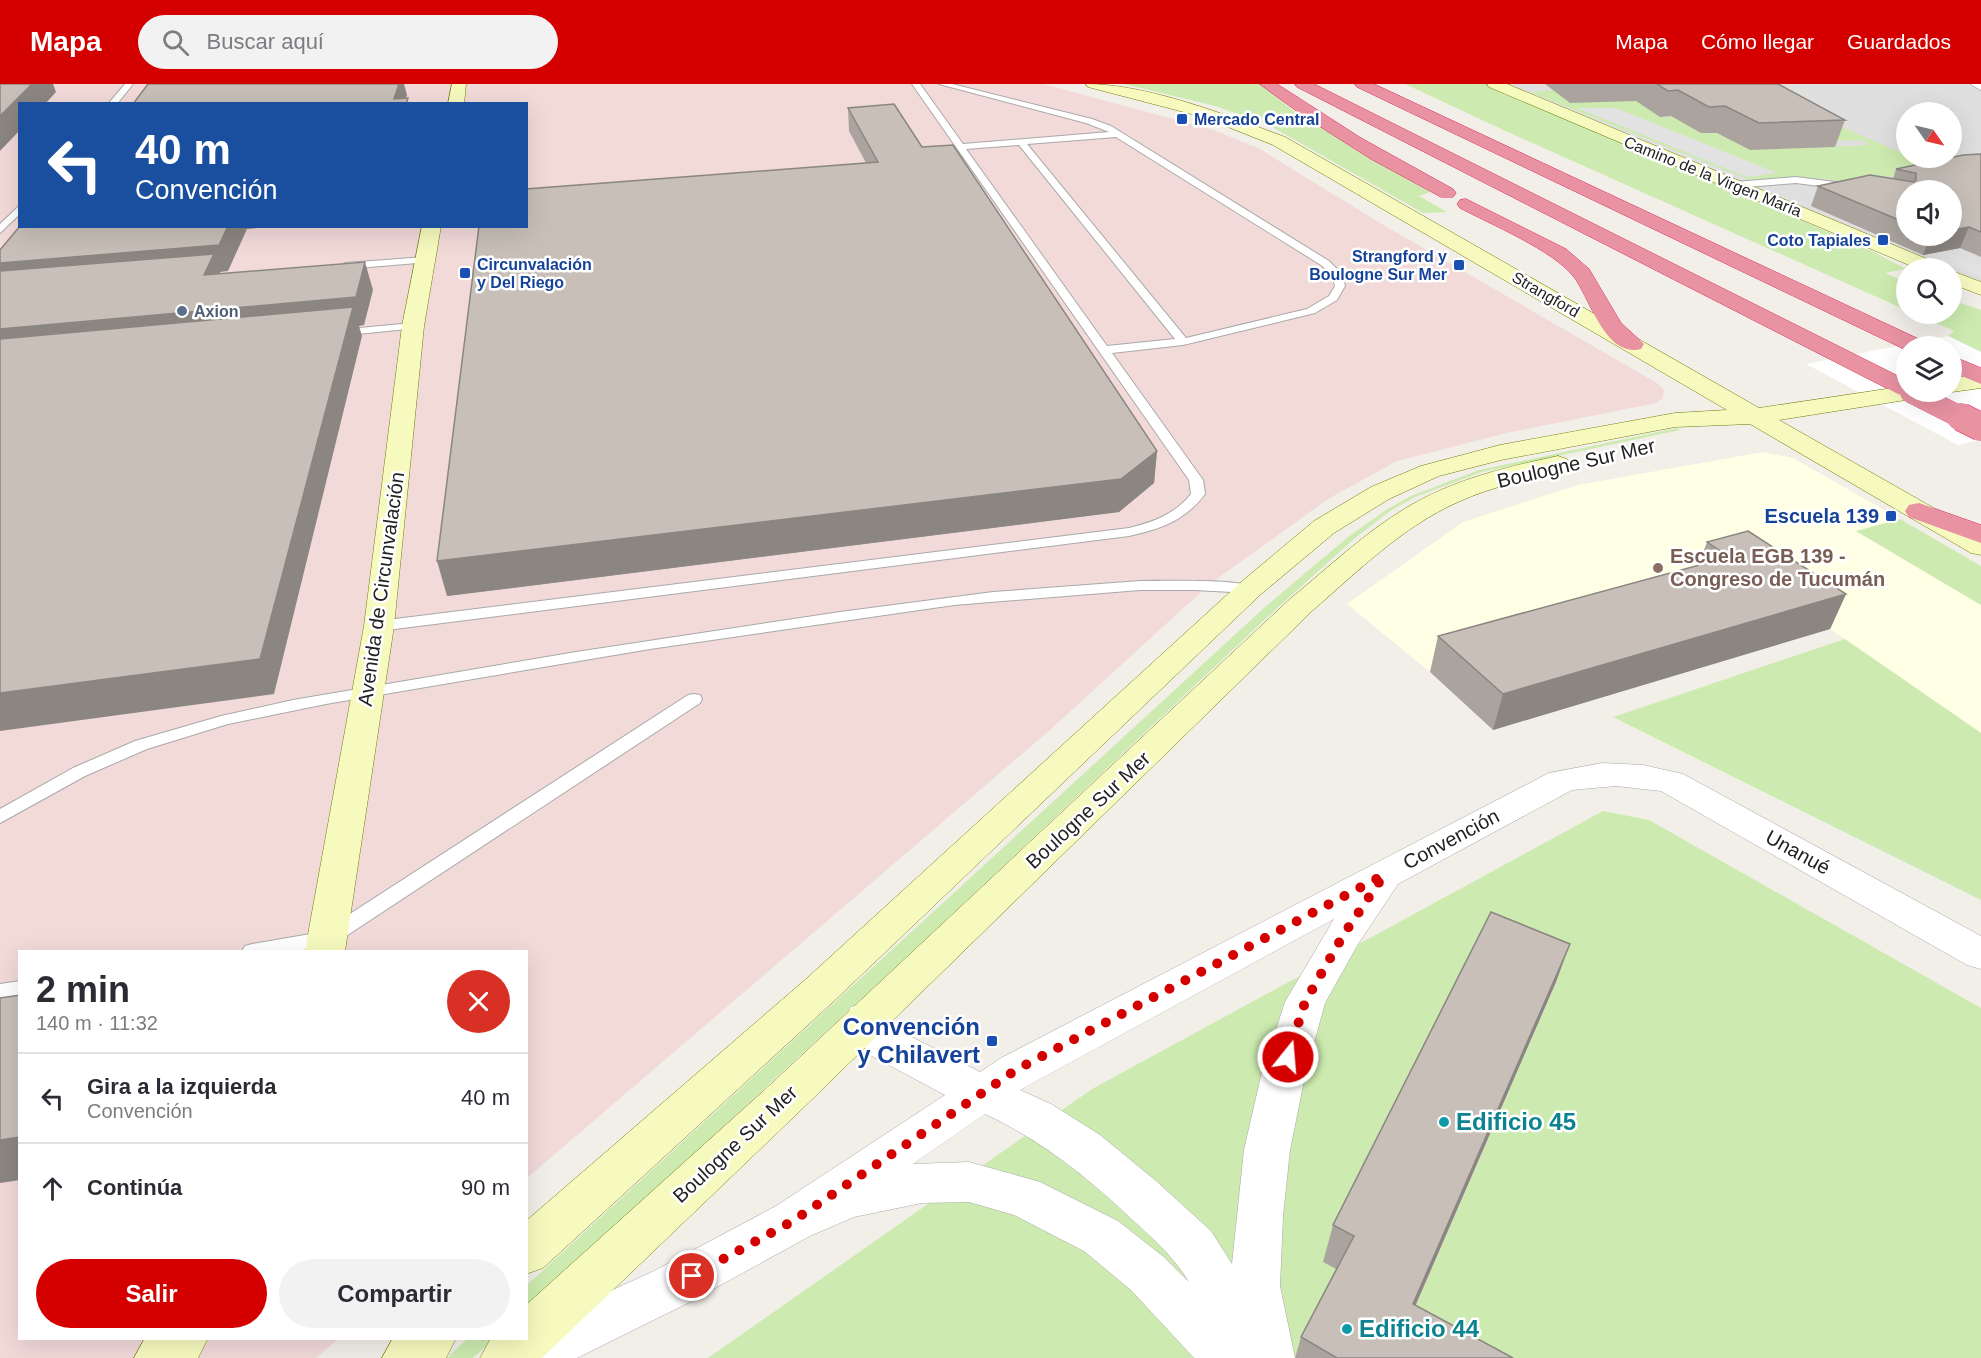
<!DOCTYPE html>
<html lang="es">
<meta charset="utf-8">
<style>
body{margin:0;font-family:Arial,sans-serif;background:#f2f2f3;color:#2b2b33;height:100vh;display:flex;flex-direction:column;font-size:22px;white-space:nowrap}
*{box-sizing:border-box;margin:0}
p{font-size:20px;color:#7c7c81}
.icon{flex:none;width:33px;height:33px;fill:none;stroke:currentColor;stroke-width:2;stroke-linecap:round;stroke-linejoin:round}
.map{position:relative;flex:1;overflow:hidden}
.sheet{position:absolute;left:18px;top:866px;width:510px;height:390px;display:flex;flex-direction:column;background:#fff;border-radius:0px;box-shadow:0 6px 24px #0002}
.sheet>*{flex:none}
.hud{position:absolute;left:18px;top:18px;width:510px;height:126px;border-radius:0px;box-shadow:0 6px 24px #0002;background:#1a4fa0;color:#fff;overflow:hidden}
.needle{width:39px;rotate:124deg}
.buttons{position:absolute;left:1896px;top:18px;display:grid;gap:12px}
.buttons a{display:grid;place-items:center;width:66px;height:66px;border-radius:50%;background:#fff;box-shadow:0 6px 24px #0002;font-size:30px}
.pin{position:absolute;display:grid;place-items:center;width:51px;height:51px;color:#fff;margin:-26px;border:3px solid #fff;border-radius:50%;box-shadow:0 2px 6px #0007}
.me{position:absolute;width:66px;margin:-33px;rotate:17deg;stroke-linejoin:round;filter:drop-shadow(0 0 4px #0008)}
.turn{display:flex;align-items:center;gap:21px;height:126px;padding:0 18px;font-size:27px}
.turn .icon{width:78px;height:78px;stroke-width:2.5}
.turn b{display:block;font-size:42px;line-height:51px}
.round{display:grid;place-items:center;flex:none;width:63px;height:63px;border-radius:32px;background:#f2f2f3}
.headline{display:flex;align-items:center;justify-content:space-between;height:102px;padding:0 18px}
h1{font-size:36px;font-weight:800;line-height:45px}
.button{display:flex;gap:12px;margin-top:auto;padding:12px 18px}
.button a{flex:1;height:69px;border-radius:36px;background:#d40000;color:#fff;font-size:24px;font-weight:800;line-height:69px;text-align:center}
.button a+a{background:#f2f2f3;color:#2b2b33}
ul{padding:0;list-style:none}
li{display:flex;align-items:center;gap:18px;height:90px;padding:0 18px;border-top:2px solid #e1e1e2}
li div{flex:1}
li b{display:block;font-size:22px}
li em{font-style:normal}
header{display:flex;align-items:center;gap:36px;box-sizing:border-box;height:84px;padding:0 30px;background:#d40000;color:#fff}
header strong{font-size:28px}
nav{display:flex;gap:33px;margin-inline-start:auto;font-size:21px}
.search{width:420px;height:54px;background:#f2f2f3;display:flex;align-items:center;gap:15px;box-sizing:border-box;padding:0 21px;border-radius:33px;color:#7c7c81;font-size:22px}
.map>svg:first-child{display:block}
</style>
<header>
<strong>Mapa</strong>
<div class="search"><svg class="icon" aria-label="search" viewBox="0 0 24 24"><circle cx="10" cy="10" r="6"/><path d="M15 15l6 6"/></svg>Buscar aquí</div>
<nav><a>Mapa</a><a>Cómo llegar</a><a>Guardados</a></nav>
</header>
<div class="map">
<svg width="1981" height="1274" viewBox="0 0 1981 1274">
<rect width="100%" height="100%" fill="#f2efe9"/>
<!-- residential -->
<path fill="#e0dfdf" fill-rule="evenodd" d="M 1500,0 L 1981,0 L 1981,202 L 1952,190 L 1952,184 L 1939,184 ZM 1906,28 L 1952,28 L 1952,74 L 1906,74 ZM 1906,106 L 1952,106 L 1952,152 L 1906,152 Z"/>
<!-- commercial -->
<path fill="#f2dad9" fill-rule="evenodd" d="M 0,0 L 1043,0 L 1214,46 L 1260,65 L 1380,139 L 1657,299 L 1664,306 L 1663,314 L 1656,319 L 1511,348 L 1397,377 L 1328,415 L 1210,500 L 1051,645 L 527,1094 L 526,867 L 20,867 L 20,1254 L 339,1254 L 316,1274 L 0,1274 ZM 20,20 L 526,20 L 526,142 L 20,142 Z"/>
<!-- education -->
<path fill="#ffffe5" d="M 1763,368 L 1793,374 L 1900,435 L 1857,448 L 1981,521 L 1981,649 L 1830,545 L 1493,646 L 1430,588 L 1347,520 L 1463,438 L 1578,401 Z"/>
<!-- grass -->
<path fill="#cdebb0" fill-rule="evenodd" d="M 1124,0 L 1260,0 L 1299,31 L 1430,108 L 1419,112 L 1447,128 L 1423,129 L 1267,40 L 1215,22 Z
M 1405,0 L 1485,0 L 1870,166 L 1906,185 L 1885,189 L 1906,198 L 1906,226 L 1512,50 Z
M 1645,0 L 1743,0 L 1906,71 L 1906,74 L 1928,81 L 1981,89 L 1862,94 L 1952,106 L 1906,106 L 1906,111 L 1826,95 L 1795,93 L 1750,96 L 1530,8 ZM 1653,28 L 1773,28 L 1660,33 ZM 1690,43 L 1818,45 L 1701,49 ZM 1861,56 L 1870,61 L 1750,66 L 1738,60 Z
M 1952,216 L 1981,226 L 1981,268 L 1948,252 L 1954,247 L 1915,230 L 1952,230 Z
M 1677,344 L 1680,346 L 1482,388 L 1415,413 L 1390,427 L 1354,455 L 1275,526 L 914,866 L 527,1224 L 527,1201 L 1265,523 L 1348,453 L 1386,426 L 1411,412 L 1479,386 Z
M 1900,435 L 1981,482 L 1981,521 L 1856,447 Z
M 1845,555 L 1981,649 L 1981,816 L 1613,633 Z
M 1603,727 L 1649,736 L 1981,924 L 1981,1274 L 708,1274 L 1092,1005 ZM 1479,866 L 1556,899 L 1414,1226 Z
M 468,1254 L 495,1254 L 473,1274 L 447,1274 Z"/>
<!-- parking -->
<path fill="#e2e2e2" d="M 1577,24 L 1616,24 L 1777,89 L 1747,93 Z
M 1872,137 L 1981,182 L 1981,193 L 1852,141 Z"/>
<!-- pier -->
<path fill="#fff" fill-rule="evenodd" d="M 1948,252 L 1981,268 L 1981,355 L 1958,361 L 1806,280 ZM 1906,262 L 1952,262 L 1952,308 L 1906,308 Z"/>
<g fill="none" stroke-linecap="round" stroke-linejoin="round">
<defs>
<path id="lane" d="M 125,0 L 133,0 L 117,20 L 108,20 Z
M 912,0 L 920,0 L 963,60 L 1109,48 L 1086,39 L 939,0 L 952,0 L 1092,35 L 1111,42 L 1329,177 L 1342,190 L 1345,202 L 1337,216 L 1315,229 L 1183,261 L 1112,269 L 1203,396 L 1205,410 C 1185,437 1160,445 1129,452 L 379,547 L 374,545 L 371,542 L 379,537 L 1129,444 C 1154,438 1175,430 1191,410 L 1189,396 ZM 1116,53 L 1321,181 L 1332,191 L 1335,202 L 1329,212 L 1307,225 L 1186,254 L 1027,60 ZM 1019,61 L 1175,255 L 1107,262 L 966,65 Z
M 1796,93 L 1850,100 L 1854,103 L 1850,106 L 1796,99 L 1735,104 L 1731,101 L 1735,98 Z
M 20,121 L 20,130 L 0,149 L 0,140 Z
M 425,173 L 429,174 L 429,178 L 345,185 L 340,182 L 345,179 Z
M 413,239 L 418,242 L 417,244 L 338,252 L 333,249 L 338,246 Z
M 1140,497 C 1160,497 1247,494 1257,505 L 1250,509 L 1195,506 L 1140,506 L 954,521 L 650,565 L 326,620 L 228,640 L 147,665 L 85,692 L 0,739 L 0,725 L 73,684 L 135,657 L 221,632 L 293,616 L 576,568 L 840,528 L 993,508 Z
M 694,610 L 700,611 L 702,615 L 700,619 L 334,860 L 298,867 L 242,867 L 245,862 L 252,860 L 322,848 L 688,611 Z
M 20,897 L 20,913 L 0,916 L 0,900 Z"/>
<path id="street" d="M 1970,0 L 1981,0 L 1981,6 Z
M 1952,73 L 1952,74 L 1950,78 C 1941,80 1933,81 1924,79 L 1921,75 Z
M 1602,679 L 1643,681 L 1683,690 L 1981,852 L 1981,885 L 1967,881 L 1661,707 L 1616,702 L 1572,706 L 1398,800 L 1358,860 L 1325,919 L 1305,992 L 1290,1066 L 1283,1132 L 1280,1202 L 1295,1274 L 1194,1274 L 1131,1206 L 1084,1167 L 1014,1131 L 969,1118 L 922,1119 L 854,1133 L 810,1152 L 688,1219 L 577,1274 L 497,1274 L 505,1256 L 510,1254 L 526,1254 L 526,1246 L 654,1187 L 776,1122 L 945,1011 L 870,971 L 845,935 L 851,923 L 866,919 L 881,923 L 900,947 L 980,988 L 1001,974 L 1549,689 ZM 1334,835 L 1285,918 L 1261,992 L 1244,1066 L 1232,1180 L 1211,1147 L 1156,1097 L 1100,1051 L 1051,1020 L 1020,1006 ZM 985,1030 C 1043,1057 1091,1096 1137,1140 C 1157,1158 1175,1175 1189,1198 L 1165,1174 L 1118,1137 L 1040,1098 L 969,1078 L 913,1080 Z"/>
<path id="secondary" d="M 452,0 L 466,0 L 464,20 L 448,20 Z
M 1086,0 C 1148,0 1226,31 1285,53 L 1759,324 L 1906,302 L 1906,308 L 1923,308 L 1920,313 L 1912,315 L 1779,336 L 1981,451 L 1981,471 L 1971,469 L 1750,340 L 1675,343 L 1501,376 L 1439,392 L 1389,415 L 1334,449 L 1260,511 L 834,917 L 543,1184 L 526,1190 L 526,1137 L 806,895 L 1240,499 L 1314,437 L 1371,403 L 1421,382 L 1500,361 L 1675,329 L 1727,326 L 1273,61 L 1203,33 L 1088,3 Z
M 1487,0 L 1507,0 L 1939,180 L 1942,184 L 1916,184 L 1489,3 Z
M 422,142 L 441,142 L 424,242 L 394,542 L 345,867 L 305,867 L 364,542 L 402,242 Z
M 1952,187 L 1981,198 L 1981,211 L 1952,200 Z
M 1981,290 L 1981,304 L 1952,308 L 1950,308 L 1952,294 Z
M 1558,372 L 1567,375 L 1571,380 L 1567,385 C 1530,395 1493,402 1458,418 C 1402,443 1357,488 1312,527 L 800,1027 L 542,1274 L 480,1274 L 491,1254 L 526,1254 L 526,1221 L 770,1001 L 1290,515 C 1328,484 1364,449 1406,424 C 1452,396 1506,383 1558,372 Z
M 145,1254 L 208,1254 L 198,1274 L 134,1274 Z
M 393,1254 L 456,1254 L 446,1274 L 382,1274 Z"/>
<path id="highway" d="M 1260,0 L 1277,0 L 1361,54 L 1453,105 L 1456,109 L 1453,113 L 1441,113 L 1371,75 L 1305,33 Z
M 1295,0 L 1314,0 L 1906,296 L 1906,308 L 1916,308 L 1906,312 L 1898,310 L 1297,3 Z
M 1355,0 L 1374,0 L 1923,257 L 1926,262 L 1906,262 L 1906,266 L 1357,3 Z
M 1466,115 L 1566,165 L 1589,185 L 1621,239 L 1644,260 L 1641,265 C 1605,274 1590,214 1574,193 C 1553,166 1490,140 1460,124 L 1457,120 L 1460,116 Z
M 1952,272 L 1981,284 L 1981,300 L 1952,288 Z
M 1919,419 L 1981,441 L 1981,459 L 1909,433 L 1905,427 L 1909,421 Z"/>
</defs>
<!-- lane casing -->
<use href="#lane" stroke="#a9a9a9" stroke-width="2"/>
<!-- street casing -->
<use href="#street" stroke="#a9a9a9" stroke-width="1"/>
<!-- secondary casing -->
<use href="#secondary" stroke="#707d05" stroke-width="1"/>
<!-- highway casing -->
<use href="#highway" stroke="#dc2a67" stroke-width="1"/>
<!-- lane -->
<use href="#lane" fill="#fff" fill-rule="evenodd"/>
<!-- street -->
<use href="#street" fill="#fff" fill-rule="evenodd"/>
<!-- secondary -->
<use href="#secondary" fill="#f7fabf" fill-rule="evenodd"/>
<!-- highway -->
<use href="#highway" fill="#e892a2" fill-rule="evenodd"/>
<defs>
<path id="highway-bridge-far1" d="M 1911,308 L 1964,335"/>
<path id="highway-bridge" d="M 1961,333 L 1981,343"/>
</defs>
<!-- highway-bridge-far1 casing -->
<use href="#highway-bridge-far1" stroke="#dc2a67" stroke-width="22" stroke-linecap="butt"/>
<!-- highway-bridge casing -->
<use href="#highway-bridge" stroke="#dc2a67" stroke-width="29" stroke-linecap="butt"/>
<!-- highway-bridge-far1 -->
<use href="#highway-bridge-far1" stroke="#e892a2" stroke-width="22"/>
<!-- highway-bridge -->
<use href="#highway-bridge" stroke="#e892a2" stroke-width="28"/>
</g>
<!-- wall -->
<path fill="#aba49e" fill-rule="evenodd" d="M 1545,0 L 1778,0 L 1845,36 L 1835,63 L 1750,66 L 1717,49 L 1701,49 L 1671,32 L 1660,33 L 1636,17 L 1570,19 Z
M 848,24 L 922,63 L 1157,367 L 1154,399 L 1119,428 L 447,512 L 866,79 L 849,47 Z
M 1981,70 L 1981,173 L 1960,164 L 1923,171 L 1811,122 L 1818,102 L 1893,95 L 1896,85 ZM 1906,106 L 1952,152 L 1906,152 Z
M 1707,458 L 1846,510 L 1830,545 L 1493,646 L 1430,588 L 1438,552 L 1698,482 Z
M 1556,898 L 1416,1221 L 1513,1274 L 1295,1274 L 1301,1253 L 1336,1185 L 1323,1178 L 1333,1141 Z"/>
<!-- shaded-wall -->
<path fill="#8b8681" d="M 32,0 L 53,0 L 56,8 L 45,20 L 20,20 L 20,46 L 0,67 L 0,32 Z
M 399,0 L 404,0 L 407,11 L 404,20 L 394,15 Z
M 228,142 L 280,142 L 247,145 L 228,187 L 220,188 L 223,198 L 0,206 L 0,179 Z
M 1969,143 L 1960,164 L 1923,171 L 1931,152 L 1952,152 L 1952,146 Z
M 365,178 L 373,206 L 364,241 L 359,242 L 362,252 L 274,610 L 0,647 L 0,245 Z
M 1157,367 L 1154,399 L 1119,428 L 447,512 L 437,477 Z
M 1846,510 L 1830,545 L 1493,646 L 1503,610 Z
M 1570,860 L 1556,898 L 1400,1256 L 1413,1220 Z
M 20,1053 L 20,1096 L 0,1099 L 0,1056 Z"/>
<!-- building -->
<path fill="#c7bfb8" stroke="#8b8681" stroke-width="1.5" d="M 0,0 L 32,0 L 0,32 Z
M 148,0 L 399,0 L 394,15 L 408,14 L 406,20 L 133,20 Z
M 1657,0 L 1778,0 L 1845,36 L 1759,39 L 1725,22 L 1709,23 L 1678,6 L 1668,7 Z
M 894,20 L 922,63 L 953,61 L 1157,367 L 1121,395 L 437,477 L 479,142 L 526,142 L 526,105 L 878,78 L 848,24 Z
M 1981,70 L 1981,148 L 1969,143 L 1952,146 L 1952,106 L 1906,106 L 1906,139 L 1818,102 L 1870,91 L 1914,98 L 1916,96 L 1916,89 L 1896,85 L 1963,71 Z
M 20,142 L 228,142 L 219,161 L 0,179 L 0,166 Z
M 214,170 L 204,191 L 365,178 L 356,213 L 0,245 L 0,187 Z
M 353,223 L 260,575 L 0,609 L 0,255 Z
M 1748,447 L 1846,510 L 1503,610 L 1438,552 L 1729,473 L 1707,458 Z
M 1491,828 L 1570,860 L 1413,1220 L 1513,1274 L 1337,1274 L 1301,1253 L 1354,1152 L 1333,1141 Z
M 20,911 L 20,1053 L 0,1056 L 0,914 Z"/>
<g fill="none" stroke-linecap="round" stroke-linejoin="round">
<!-- route -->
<path stroke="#d40000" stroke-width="10" stroke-dasharray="0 18" d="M 692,1192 L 793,1137 L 1016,986 L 1384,791 L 1344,850 L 1305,918 L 1288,973"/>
</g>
<!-- markers -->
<g fill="#1a4fb4" stroke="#fff" stroke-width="2">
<rect x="1176" y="29" width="12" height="12" rx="3"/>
<rect x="1877" y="150" width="12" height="12" rx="3"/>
<rect x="1453" y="175" width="12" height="12" rx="3"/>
<rect x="459" y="183" width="12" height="12" rx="3"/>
<rect x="1885" y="426" width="12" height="12" rx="3"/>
<rect x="986" y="951" width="12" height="12" rx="3"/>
</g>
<circle fill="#5c6f8a" stroke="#fff" stroke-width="2" cx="182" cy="227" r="6"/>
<circle fill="#8d6e63" stroke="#fff" stroke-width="2" cx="1658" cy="484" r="6"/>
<g fill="#0f9aa8" stroke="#fff" stroke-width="2">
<circle cx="1444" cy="1038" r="6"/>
<circle cx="1347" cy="1245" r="6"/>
</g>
<g text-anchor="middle" stroke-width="5" stroke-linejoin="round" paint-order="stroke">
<!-- far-transit labels -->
<g font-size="16" font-weight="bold" fill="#164399" stroke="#fff" text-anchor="start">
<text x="1194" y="41">Mercado Central</text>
<text x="1871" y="162" text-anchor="end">Coto Tapiales</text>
<text x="1447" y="178" text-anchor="end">Strangford y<tspan x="1447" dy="18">Boulogne Sur Mer</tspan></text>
<text x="477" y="186">Circunvalación<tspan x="477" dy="18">y Del Riego</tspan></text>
</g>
<!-- far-street labels -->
<g font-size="16" fill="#222" stroke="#fff">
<text transform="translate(1713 92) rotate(22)" y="6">Camino de la Virgen María</text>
<text transform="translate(1546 210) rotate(30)" y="6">Strangford</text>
</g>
<!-- far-service labels -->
<g font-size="16" font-weight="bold" fill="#4e5e75" stroke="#fff" text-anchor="start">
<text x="194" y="233">Axion</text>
</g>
<!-- street labels -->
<g font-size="20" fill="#222" stroke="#fff">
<text transform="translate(1576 379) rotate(-13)" y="7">Boulogne Sur Mer</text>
<text transform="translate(381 505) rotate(-82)" y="7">Avenida de Circunvalación</text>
<text transform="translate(1088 726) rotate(-43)" y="7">Boulogne Sur Mer</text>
<text transform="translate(1451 755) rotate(-28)" y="7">Convención</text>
<text transform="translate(1798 768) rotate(29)" y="7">Unanué</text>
<text transform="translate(735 1060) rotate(-43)" y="7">Boulogne Sur Mer</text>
</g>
<!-- transit labels -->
<g font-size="20" font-weight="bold" fill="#164399" stroke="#fff" text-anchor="end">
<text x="1879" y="439">Escuela 139</text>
</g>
<!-- education labels -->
<g font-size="20" font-weight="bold" fill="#785e54" stroke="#fff" text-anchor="start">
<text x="1670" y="479">Escuela EGB 139 -<tspan x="1670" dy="23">Congreso de Tucumán</tspan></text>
</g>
<!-- near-transit labels -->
<g font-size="24" font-weight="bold" fill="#164399" stroke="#fff" text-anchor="end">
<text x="980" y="951">Convención<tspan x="980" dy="28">y Chilavert</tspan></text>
</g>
<!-- near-culture labels -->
<g font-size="24" font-weight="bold" fill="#0d838f" stroke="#fff" text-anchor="start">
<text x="1456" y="1046">Edificio 45</text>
<text x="1359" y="1253">Edificio 44</text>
</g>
</g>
</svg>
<div class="buttons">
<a><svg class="needle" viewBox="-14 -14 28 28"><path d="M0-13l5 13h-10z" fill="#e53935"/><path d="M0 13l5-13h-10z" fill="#7c7c81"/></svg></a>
<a><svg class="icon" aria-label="sound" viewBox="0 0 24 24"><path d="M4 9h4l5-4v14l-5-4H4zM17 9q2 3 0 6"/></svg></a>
<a><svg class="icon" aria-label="search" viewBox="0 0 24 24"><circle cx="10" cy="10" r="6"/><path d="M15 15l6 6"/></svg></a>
<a><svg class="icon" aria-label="layers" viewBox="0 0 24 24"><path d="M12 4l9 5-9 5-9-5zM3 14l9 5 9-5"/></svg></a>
</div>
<div class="pin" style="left:692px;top:1192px;background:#d93025"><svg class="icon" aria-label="arrive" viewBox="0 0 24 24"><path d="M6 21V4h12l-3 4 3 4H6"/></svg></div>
<svg class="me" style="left:1288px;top:973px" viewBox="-20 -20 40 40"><circle r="17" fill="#d40000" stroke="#fff" stroke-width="3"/><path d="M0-11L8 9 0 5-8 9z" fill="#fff"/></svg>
<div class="hud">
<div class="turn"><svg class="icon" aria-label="left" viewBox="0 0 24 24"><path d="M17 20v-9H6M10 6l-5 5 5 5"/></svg><div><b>40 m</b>Convención</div></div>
</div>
<section class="sheet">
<div class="headline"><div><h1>2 min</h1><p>140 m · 11:32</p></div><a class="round" style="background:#d93025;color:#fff"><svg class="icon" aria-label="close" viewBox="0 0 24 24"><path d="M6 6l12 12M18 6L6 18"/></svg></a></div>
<ul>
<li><svg class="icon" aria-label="left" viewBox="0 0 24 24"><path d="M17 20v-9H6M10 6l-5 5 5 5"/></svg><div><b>Gira a la izquierda</b><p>Convención</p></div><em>40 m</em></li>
<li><svg class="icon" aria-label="ahead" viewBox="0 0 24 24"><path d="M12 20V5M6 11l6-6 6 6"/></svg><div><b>Continúa</b></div><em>90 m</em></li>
</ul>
<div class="button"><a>Salir</a><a>Compartir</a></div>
</section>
</div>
